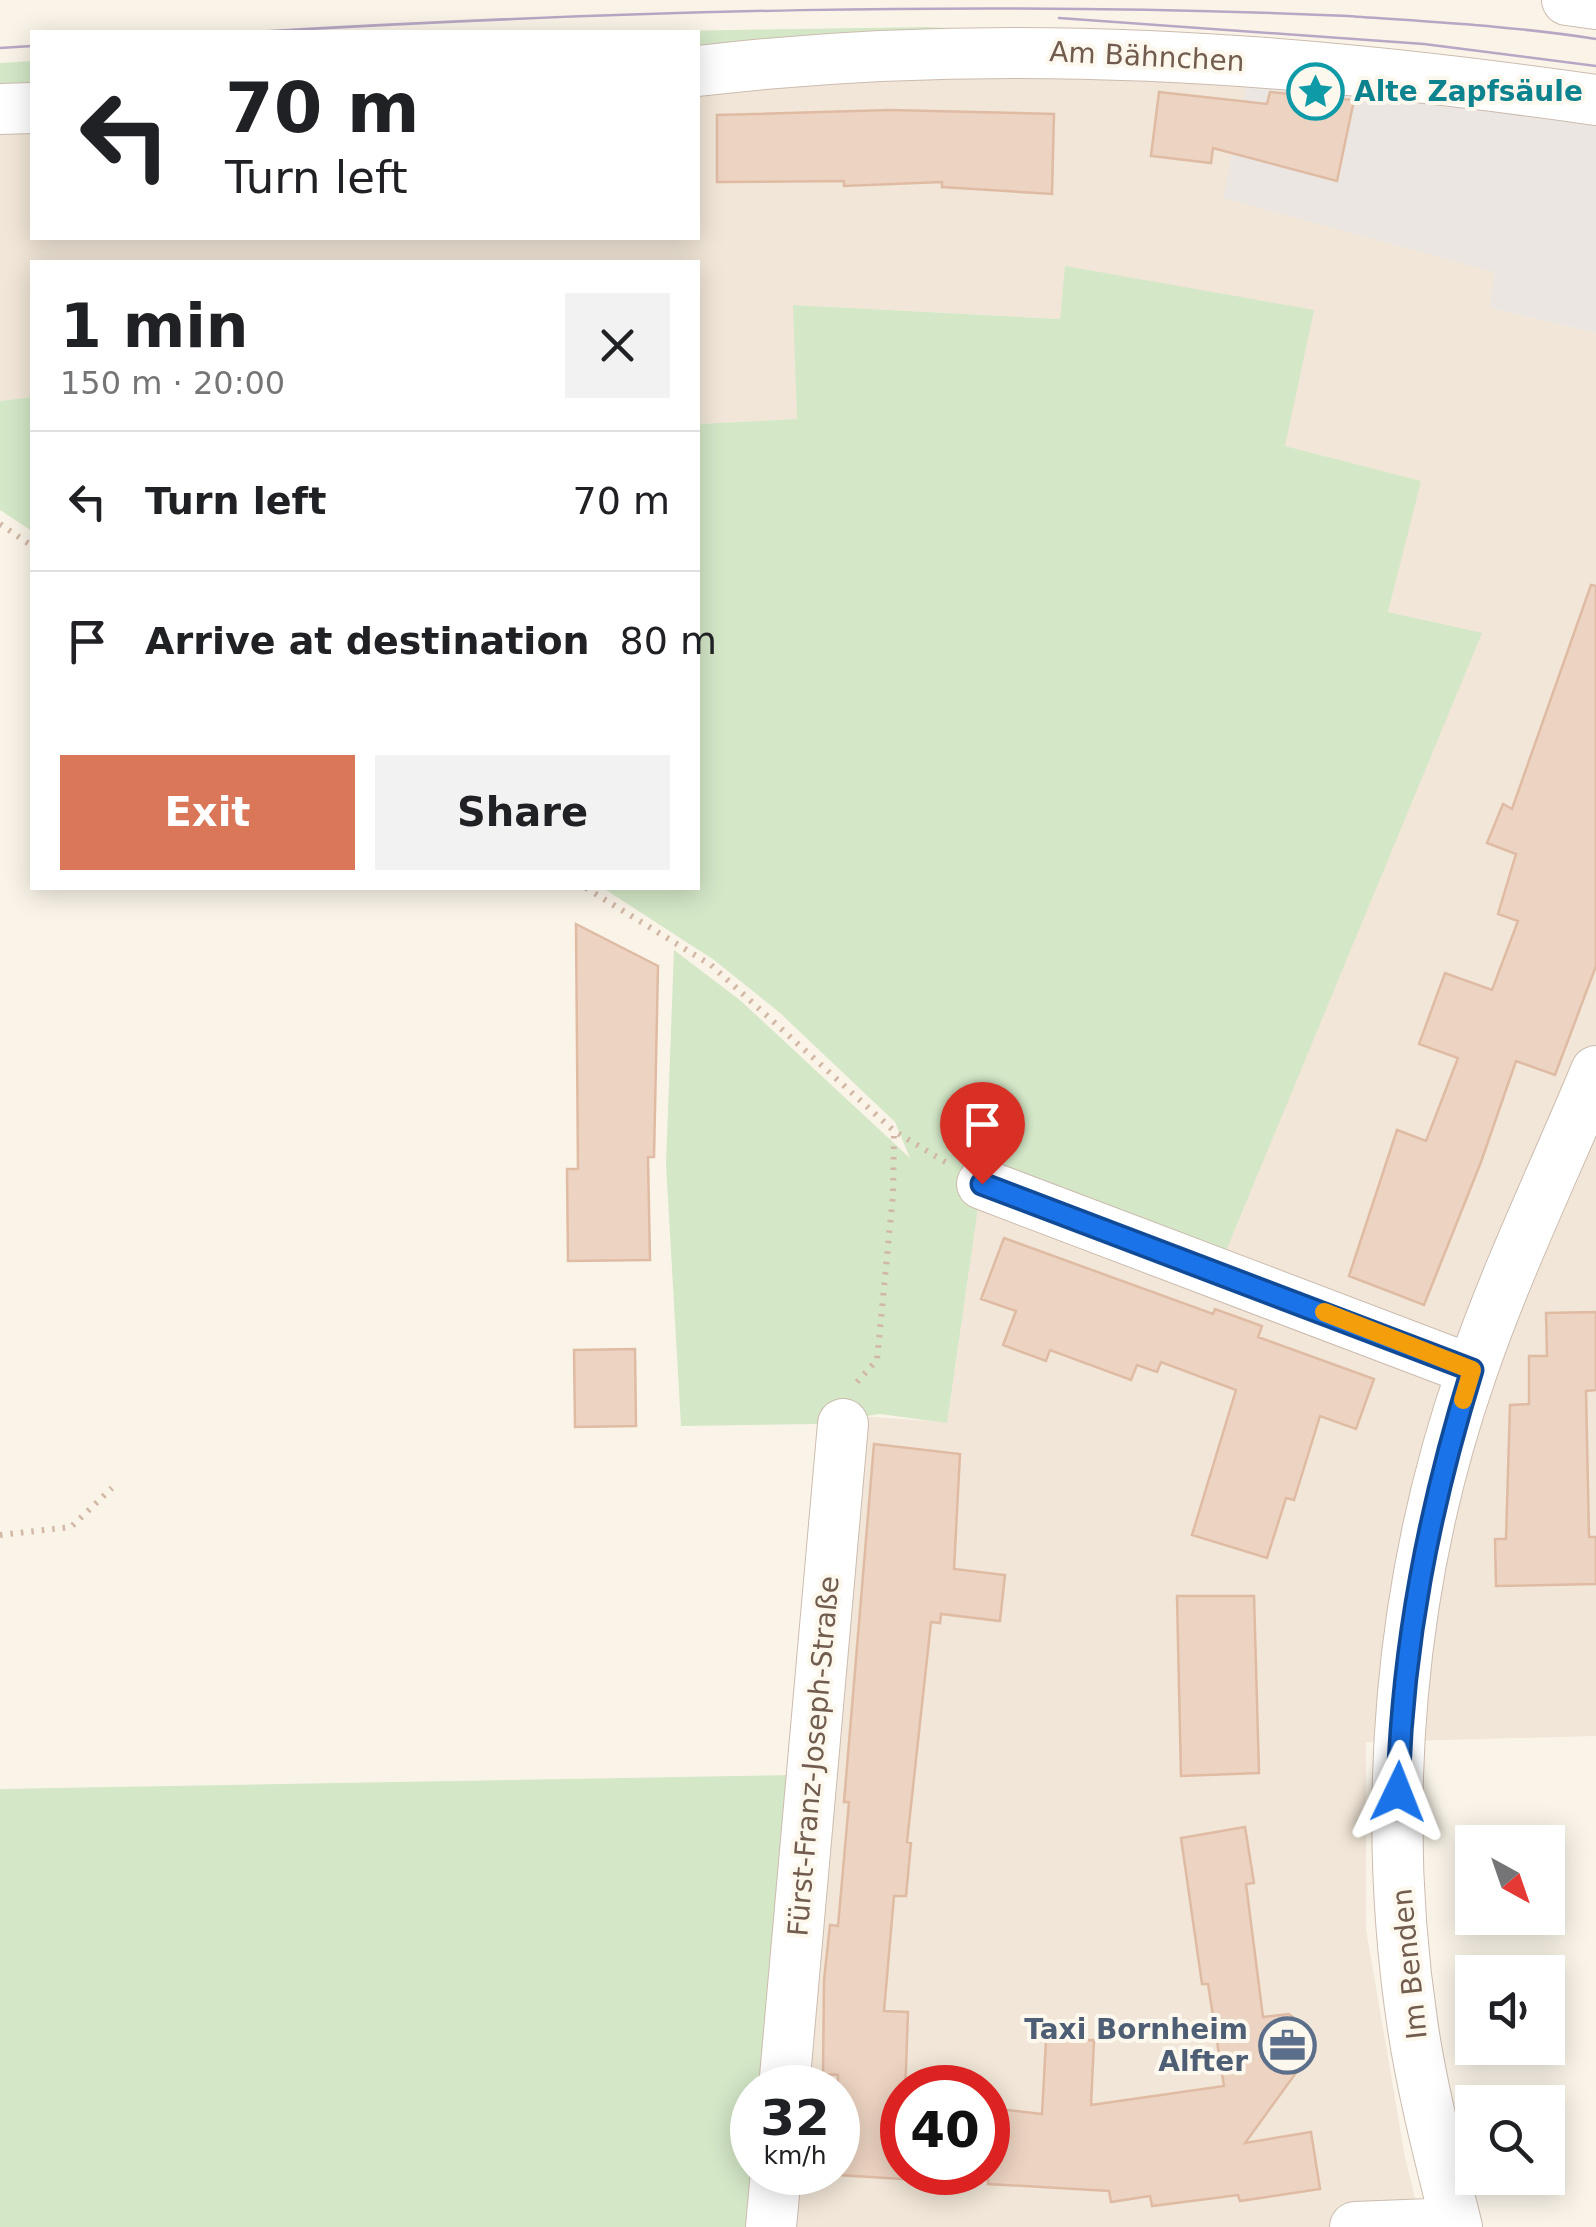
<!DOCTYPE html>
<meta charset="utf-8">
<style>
body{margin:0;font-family:"DejaVu Sans",sans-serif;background:#f2f2f2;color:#202124;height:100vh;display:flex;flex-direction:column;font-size:38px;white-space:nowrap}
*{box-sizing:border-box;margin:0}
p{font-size:32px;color:#757577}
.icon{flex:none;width:55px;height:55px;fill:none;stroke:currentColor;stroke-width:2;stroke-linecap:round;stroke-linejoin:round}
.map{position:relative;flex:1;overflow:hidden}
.side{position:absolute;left:30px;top:260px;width:670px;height:630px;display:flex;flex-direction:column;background:#fff;border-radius:0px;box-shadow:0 5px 25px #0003}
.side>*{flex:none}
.banner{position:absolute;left:30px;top:30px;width:670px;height:210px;border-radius:0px;box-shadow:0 5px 25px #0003;background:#fff;color:#202124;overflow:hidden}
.needle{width:65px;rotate:140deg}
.buttons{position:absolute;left:1455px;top:1825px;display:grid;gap:20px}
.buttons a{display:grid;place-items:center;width:110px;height:110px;border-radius:0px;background:#fff;box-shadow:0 5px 25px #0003;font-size:50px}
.speed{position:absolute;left:730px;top:2065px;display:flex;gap:20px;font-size:50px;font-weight:700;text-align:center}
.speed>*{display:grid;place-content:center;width:130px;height:130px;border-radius:50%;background:#fff;box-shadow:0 5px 25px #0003;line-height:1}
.speed small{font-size:25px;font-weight:400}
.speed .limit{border:15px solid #d22;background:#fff;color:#111}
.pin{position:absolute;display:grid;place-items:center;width:85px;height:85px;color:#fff;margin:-102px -42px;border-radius:50% 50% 50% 0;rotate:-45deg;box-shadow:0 0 10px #0007}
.pin .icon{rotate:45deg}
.me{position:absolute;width:110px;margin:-55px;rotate:2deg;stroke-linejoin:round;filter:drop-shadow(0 0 8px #0008)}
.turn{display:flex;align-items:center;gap:35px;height:210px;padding:0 30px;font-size:45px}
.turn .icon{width:130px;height:130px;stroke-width:2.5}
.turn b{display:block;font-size:70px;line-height:85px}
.round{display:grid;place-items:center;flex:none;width:105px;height:105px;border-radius:0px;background:#f2f2f2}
.overview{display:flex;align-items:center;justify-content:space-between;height:170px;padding:0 30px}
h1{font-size:60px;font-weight:700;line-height:75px}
.button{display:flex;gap:20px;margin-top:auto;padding:20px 30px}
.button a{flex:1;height:115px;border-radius:0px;background:#d97758;color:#fff;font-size:40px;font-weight:700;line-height:115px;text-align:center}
.button a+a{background:#f2f2f2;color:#202124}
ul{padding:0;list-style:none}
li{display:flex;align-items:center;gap:30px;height:140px;padding:0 30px;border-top:2px solid #e0e0e0}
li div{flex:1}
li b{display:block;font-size:38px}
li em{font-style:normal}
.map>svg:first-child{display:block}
</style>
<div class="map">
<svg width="1596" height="2227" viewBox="0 0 1596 2227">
<rect width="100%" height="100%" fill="#faf4e8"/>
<!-- residential -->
<path fill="#f1e6d7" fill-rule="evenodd" d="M 1252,61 L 1224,198 L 1495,272 L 1490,308 L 1596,333 L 1596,1736 L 1366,1742 L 1366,1929 L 1405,2157 L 1422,2227 L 787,2227 L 792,2173 L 838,2172 L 838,2088 L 799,2087 L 858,1416 L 947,1422 L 984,1165 L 1481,634 L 1388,612 L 1420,481 L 1285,446 L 1065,267 L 1061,319 L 794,305 L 797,419 L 698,424 L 698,262 L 32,262 L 32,397 L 0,401 L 0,109 L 32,108 L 32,238 L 698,238 L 698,71 ZM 902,2088 L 988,2088 L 988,2172 L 902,2172 Z"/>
<!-- industrial -->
<path fill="#ebe6e1" d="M 1252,61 L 1596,100 L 1596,333 L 1490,308 L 1494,272 L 1223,198 Z"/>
<!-- green -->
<path fill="#d4e7c7" d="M 927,27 L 1242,42 L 698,51 L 698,32 L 609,32 Z
M 32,61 L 32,92 L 0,93 L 0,63 Z
M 1065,266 L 1314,310 L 1285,446 L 1421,481 L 1388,612 L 1482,633 L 1223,1258 L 984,1166 L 947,1423 L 880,1414 L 816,1424 L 681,1426 L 666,1164 L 674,950 L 741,1001 L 910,1158 L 895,1122 L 779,1012 L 714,960 L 603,888 L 698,888 L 698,424 L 797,419 L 793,305 L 1060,319 Z
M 32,397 L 32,531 L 0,510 L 0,401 Z
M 797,1775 L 767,2087 L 752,2088 L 754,2227 L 0,2227 L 0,1789 Z"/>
<!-- building -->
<path fill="#edd4c2" stroke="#dfbba4" stroke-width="2.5" d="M 1159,92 L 1267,104 L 1270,92 L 1354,100 L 1337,181 L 1213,148 L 1211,163 L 1151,156 Z
M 890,110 L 1054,114 L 1052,194 L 942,187 L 942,182 L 844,186 L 844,181 L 717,182 L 717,115 Z
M 1591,585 L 1596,586 L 1596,966 L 1555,1075 L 1516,1061 L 1481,1162 L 1424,1305 L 1349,1276 L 1397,1130 L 1426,1141 L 1458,1058 L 1419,1044 L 1445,973 L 1492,990 L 1518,921 L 1498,914 L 1516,854 L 1487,843 L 1503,804 L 1512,809 Z
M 576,924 L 658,966 L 654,1157 L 648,1157 L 650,1260 L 568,1261 L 567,1169 L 578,1169 Z
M 1004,1238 L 1213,1314 L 1215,1309 L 1262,1326 L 1258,1337 L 1374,1379 L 1356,1429 L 1320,1416 L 1294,1500 L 1286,1498 L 1267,1558 L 1192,1535 L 1236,1390 L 1161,1362 L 1157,1372 L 1137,1365 L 1131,1380 L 1050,1350 L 1046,1361 L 1003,1345 L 1016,1311 L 981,1299 Z
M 1596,1312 L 1596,1390 L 1586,1391 L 1589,1537 L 1596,1537 L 1596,1584 L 1496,1586 L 1495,1539 L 1506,1539 L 1510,1405 L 1529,1404 L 1529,1356 L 1547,1356 L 1546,1313 Z
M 635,1349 L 636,1426 L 575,1427 L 574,1350 Z
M 874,1444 L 960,1454 L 954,1569 L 1005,1575 L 1000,1621 L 941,1614 L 940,1623 L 931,1622 L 907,1842 L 911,1843 L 906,1896 L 894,1896 L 884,2011 L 908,2012 L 902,2179 L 838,2175 L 838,2075 L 823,2074 L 824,1980 L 830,1925 L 838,1926 L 849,1802 L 844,1802 Z
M 1177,1596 L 1254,1596 L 1259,1773 L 1181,1776 Z
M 1245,1827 L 1254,1883 L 1246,1884 L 1263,2017 L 1289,2014 L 1302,2025 L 1306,2059 L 1245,2143 L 1311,2132 L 1320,2189 L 1240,2201 L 1238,2195 L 1152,2206 L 1150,2196 L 1111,2202 L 1109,2191 L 988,2184 L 988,2108 L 1042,2114 L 1046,2041 L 1094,2040 L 1091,2105 L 1224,2086 L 1208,1984 L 1202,1984 L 1181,1838 Z"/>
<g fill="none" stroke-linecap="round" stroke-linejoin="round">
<defs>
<path id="minor" d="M 1567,0 L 1596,4
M 698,71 C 1001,35 1295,57 1596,100
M 0,109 L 32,108
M 982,1184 L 1472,1370
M 784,2088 L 843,1424
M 771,2227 L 776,2172
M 1355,2227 L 1456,2223
M 1457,2227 C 1441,2162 1423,2094 1413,2028 C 1380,1809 1399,1580 1472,1371 C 1507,1269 1555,1170 1596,1071"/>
</defs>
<!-- minor casing -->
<use href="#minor" stroke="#ccbcaf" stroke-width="52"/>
<!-- path -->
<path stroke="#d2b7a5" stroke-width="6" stroke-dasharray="2.5 8" stroke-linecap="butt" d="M 0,524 L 32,546
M 586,888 L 711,965 L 894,1131 L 947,1163
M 857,1382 L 877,1360 L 893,1195 L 894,1131
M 0,1535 L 71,1527 L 112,1488"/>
<!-- minor -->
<use href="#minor" stroke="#fff" stroke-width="50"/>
<!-- tram -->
<path stroke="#b7a7c4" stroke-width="2.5" d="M 1059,18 L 1424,44 L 1596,66
M 254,32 C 617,11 985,0 1348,16 C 1430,22 1515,26 1596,39
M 0,48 L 32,46"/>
</g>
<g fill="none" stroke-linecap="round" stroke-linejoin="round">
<defs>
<path id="route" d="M 982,1184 L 1472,1370 C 1429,1509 1402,1646 1398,1792"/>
</defs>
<!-- route casing -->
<use href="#route" stroke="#114b97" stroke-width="25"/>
<!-- route -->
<use href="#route" stroke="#1a73e8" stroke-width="18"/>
<!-- slow -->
<path stroke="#f59e0b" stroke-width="18" d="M 1324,1312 L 1472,1370 L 1463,1400"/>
</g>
<!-- icons -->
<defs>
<symbol id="sight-ring" viewBox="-11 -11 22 22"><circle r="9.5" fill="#fdf8ee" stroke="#0f9aa8" stroke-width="1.5"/><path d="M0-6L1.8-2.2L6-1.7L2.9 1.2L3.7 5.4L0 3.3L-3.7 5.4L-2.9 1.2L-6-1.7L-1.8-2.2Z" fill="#0f9aa8"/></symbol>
<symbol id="office-ring" viewBox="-11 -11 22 22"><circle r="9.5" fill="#fdf8ee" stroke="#5c6f8a" stroke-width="1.5"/><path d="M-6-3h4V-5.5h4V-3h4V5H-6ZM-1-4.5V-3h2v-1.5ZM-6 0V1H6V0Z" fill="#5c6f8a"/></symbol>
</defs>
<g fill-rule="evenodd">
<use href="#sight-ring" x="1284" y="60" width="63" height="63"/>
<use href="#office-ring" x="1256" y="2014" width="63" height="63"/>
</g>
<g text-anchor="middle" stroke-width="8" stroke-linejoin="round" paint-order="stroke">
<!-- street labels -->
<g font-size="28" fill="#725c4e" stroke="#fdf8ee">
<text transform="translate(1147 56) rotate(3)" y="10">Am Bähnchen</text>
<text transform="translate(813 1756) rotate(-85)" y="10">Fürst-Franz-Joseph-Straße</text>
<text transform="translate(1409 1964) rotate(-96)" y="10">Im Benden</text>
</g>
<!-- culture labels -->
<g font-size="28" font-weight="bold" fill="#0d838f" stroke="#fdf8ee" text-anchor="start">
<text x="1354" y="101">Alte Zapfsäule</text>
</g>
<!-- service labels -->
<g font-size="28" font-weight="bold" fill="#4e5e75" stroke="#fdf8ee" text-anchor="end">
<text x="1248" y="2039">Taxi Bornheim<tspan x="1248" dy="32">Alfter</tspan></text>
</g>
</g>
</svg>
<div class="buttons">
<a><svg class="needle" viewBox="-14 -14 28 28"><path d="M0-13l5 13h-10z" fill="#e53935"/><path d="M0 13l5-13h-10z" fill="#757577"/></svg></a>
<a><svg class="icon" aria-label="sound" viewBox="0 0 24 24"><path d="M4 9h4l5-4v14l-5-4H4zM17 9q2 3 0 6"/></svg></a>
<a><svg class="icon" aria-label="search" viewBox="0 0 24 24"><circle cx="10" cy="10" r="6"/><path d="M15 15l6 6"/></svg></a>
</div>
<div class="speed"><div>32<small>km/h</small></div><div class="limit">40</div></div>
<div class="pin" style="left:982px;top:1184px;background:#d93025"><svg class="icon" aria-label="arrive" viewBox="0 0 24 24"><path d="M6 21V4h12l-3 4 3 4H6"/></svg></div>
<svg class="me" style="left:1398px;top:1792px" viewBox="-20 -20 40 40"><path d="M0-17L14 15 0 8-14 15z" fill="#1a73e8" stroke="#fff" stroke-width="4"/></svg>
<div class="banner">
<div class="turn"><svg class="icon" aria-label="left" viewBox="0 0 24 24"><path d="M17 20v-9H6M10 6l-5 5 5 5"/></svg><div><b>70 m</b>Turn left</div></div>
</div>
<section class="side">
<div class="overview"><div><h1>1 min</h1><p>150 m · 20:00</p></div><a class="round"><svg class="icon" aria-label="close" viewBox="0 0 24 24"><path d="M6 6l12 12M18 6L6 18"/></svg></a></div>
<ul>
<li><svg class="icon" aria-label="left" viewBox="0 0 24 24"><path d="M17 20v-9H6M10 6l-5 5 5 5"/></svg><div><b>Turn left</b></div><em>70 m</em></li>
<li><svg class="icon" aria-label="arrive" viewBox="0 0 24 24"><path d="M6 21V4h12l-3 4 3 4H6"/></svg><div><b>Arrive at destination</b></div><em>80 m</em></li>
</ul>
<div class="button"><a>Exit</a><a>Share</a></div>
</section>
</div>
